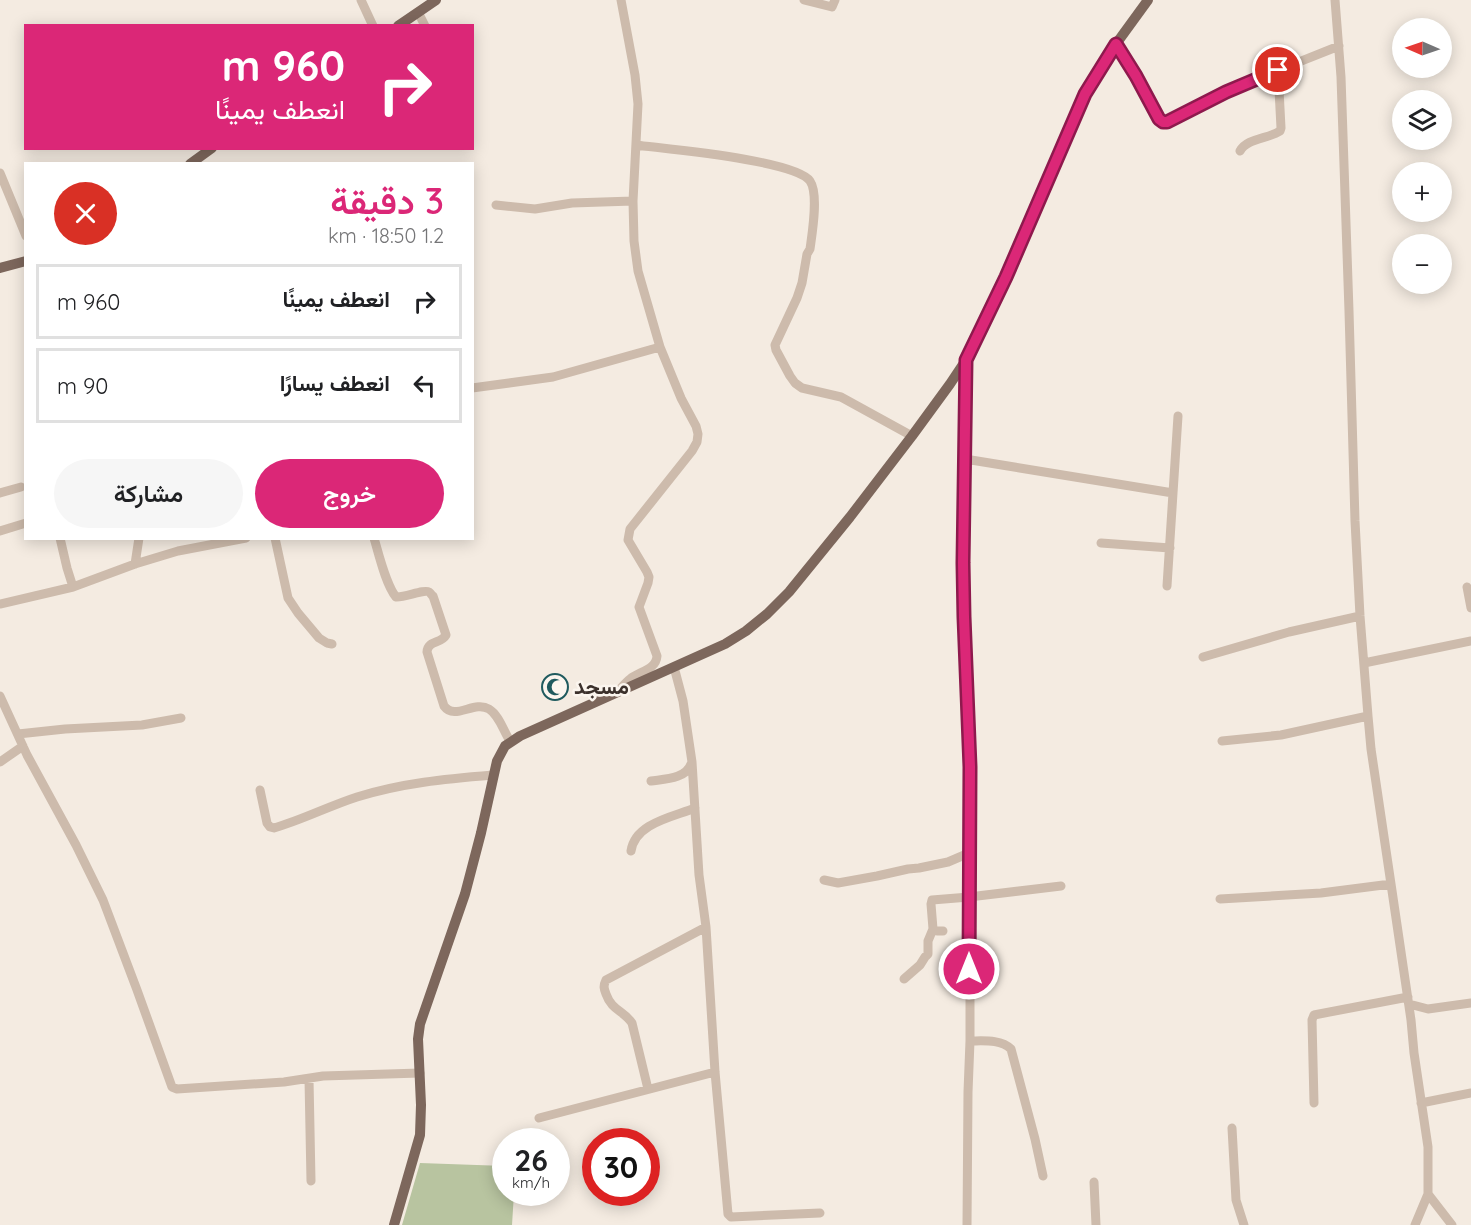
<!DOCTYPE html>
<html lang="ar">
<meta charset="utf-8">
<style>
body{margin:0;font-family:Quicksand,Vazirmatn,sans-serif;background:#f6f6f6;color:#202124;direction:rtl;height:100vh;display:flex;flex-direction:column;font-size:22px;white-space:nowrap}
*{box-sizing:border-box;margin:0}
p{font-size:20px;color:#757577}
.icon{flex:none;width:33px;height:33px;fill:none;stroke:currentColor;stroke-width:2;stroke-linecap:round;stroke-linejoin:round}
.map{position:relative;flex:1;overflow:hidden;direction:ltr}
.side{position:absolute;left:24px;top:162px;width:450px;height:378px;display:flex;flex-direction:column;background:#fff;border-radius:0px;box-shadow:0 3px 15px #0003;direction:rtl}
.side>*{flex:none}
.top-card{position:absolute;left:24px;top:24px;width:450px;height:126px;border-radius:0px;box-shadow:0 3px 15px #0003;direction:rtl;background:#db2777;color:#fff;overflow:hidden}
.needle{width:39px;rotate:272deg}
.tools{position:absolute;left:1392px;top:18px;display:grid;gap:12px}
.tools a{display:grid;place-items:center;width:60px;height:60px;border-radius:50%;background:#fff;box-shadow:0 3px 15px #0003;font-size:30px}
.speed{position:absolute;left:492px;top:1128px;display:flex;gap:12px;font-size:30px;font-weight:700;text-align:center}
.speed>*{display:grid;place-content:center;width:78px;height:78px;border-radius:50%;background:#fff;box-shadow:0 3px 15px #0003;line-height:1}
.speed small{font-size:15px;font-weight:400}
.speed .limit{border:9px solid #d22;background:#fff;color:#111}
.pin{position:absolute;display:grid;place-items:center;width:51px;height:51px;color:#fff;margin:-26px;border:3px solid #fff;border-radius:50%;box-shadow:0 2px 6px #0007}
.me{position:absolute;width:66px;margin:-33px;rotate:0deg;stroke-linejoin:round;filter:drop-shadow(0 0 4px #0008)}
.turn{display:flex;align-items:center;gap:21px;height:126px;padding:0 30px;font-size:27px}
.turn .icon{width:78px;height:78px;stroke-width:2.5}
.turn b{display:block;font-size:42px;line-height:51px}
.round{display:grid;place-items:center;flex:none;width:63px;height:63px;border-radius:32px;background:#f6f6f6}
.headline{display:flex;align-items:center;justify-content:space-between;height:102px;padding:0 30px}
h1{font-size:36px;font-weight:600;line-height:45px;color:#db2777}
.primary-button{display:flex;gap:12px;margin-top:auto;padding:12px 30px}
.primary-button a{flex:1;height:69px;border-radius:36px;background:#db2777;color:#fff;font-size:24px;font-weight:600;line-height:69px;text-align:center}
.primary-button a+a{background:#f6f6f6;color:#202124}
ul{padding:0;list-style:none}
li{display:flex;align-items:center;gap:18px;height:75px;margin:0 12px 9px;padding:0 18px;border:3px solid #e0e0e0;border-radius:0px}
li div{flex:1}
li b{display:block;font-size:22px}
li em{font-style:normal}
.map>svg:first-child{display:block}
</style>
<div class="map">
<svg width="1471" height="1225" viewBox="0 0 1471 1225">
<rect width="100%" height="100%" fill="#f4ebe1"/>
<!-- green -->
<path fill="#b8c4a0" d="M 420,1163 L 505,1166 L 506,1192 L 514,1193 L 512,1225 L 402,1225 Z"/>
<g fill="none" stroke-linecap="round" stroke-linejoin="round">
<!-- minor -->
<path stroke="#cdbbac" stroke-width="9" d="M 361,0 L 373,26
M 804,0 L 832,7 L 835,0
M 1335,0 L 1341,77 L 1349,311 L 1355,521 L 1360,616 L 1368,716 L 1371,749 L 1391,884 L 1411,1020 L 1414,1053 L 1428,1147 L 1428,1194 L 1415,1225
M 418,12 L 425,26
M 1116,44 L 1136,76 L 1159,119 L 1165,122 L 1226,91 L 1339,46
M 636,145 C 666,149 795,160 810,181 C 819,194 812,234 810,249 L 807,254 L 802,283 L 797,298 L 775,345 L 776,350 L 790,376 L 795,383 L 802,388 L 841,397 L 912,436
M 1240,151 C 1247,138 1268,139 1280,131 L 1281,128 L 1278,70
M 0,173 L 26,236
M 496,205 L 535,209 L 572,203 L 633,201
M 966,360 L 963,563 L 964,617 L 970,767 L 970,1041 L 968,1092 L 967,1225
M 472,388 L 553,377 L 660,347
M 965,459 L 1173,493 L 1178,416
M 0,493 L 21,487
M 0,531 L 26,523
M 60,538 L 67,568 L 73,587
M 275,538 L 288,598 L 298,613 L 319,638 L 327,643 L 332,644
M 374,538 C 379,555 386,585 396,597 C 404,598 424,589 429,592 C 431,593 431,595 433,596 L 446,635 C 441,644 428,640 427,652 L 444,706 C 455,721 474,700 489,709 C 499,715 504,732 510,741
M 1101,543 L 1170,548
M 135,564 L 139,538
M 1167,586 L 1173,493
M 1467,587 L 1471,608
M 0,604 L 73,587 L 135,564 L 178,551 L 246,538
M 1203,657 L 1289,632 L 1360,616
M 1364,663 L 1471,641
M 674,667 L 683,701 L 692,762 L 699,875 L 706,927 L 715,1072 L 728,1214 L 731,1217 L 820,1213
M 619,690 C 623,686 626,682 630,679 C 640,671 656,670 657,656 L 639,607 L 648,583 L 649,577 L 647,572 L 628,540 L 630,529 L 692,451 L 697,442 L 698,434 L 696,426 L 681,398 L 660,347 L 638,271 L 634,241 L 633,201 L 638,104 L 635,75 L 621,0
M 0,696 L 27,755 L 76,845 L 103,900 L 137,990 L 172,1087 L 177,1089 L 284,1082 L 323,1076 L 420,1073
M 18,734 L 65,729 L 142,725 L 181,718
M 1222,741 L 1281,735 L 1368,716
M 0,762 L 23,746
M 651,781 C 664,779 686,779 691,764
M 260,790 L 267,823 L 270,827 L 274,828 C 302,820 329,806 357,797 C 402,783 445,779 493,775
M 631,851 C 635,823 673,817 695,808
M 824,880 L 838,883 L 877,876 L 908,869 L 919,868 L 948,862 L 969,853
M 1220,899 L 1321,893 L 1391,884
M 943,931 L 937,931 L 933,929 L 931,904 L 932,900 L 969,897 L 1061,886
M 904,979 L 920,965 L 925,957 L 928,954 L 928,941 L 933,929
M 1409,1004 L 1428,1009 L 1471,1003
M 970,1041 C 983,1041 1001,1039 1011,1049 L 1035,1139 L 1043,1176
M 309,1079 L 311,1181
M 648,1089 L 632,1023 C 623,1010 612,1011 606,994 C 604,989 603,986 606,980 L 706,927
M 1314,1103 L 1312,1020 L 1314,1015 L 1408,997
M 1421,1103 L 1471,1093
M 539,1118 L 715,1072
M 1232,1128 L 1236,1200 L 1244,1225
M 1094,1182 L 1096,1225
M 1428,1194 L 1452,1225"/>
<!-- major -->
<path stroke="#7d675c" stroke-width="10" d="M 398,26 L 436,0
M 190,164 L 212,148
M 0,268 L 26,261
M 394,1225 L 420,1135 L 421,1105 L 418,1039 L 420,1024 L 465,894 L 481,833 L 497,761 L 505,746 L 520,736 L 725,644 L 746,631 L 767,614 L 789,592 L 850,517 L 912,436 L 950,384 L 966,360 L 1006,277 L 1085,94 L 1116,44 L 1148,0"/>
</g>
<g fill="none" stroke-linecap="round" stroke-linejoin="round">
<defs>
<path id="route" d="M 969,969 L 970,767 L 964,617 L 963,563 L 966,360 L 1006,277 L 1085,94 L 1116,44 L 1136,76 L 1159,119 L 1163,122 L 1167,122 L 1226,92 L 1278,70"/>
</defs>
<!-- route casing -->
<use href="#route" stroke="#8e194d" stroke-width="15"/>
<!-- route -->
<use href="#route" stroke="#db2777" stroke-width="10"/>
</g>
<!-- icons -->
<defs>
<symbol id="mosque-ring" viewBox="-11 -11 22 22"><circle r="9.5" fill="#fbf5ee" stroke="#1f5a5e" stroke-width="1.5"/><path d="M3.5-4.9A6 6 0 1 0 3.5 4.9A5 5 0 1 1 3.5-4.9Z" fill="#1f5a5e"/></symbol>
</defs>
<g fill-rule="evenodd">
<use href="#mosque-ring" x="540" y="672" width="30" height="30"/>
</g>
<g text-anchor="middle" stroke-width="5" stroke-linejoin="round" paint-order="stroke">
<!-- poi labels -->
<g font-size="21" font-weight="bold" fill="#3b302b" stroke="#fbf5ee" text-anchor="start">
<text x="574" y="694">مسجد</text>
</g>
</g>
</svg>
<div class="tools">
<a><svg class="needle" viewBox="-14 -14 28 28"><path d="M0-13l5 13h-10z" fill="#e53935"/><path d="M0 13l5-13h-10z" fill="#757577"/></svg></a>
<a><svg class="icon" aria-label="layers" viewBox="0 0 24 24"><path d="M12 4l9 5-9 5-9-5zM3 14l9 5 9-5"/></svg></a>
<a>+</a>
<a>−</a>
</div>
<div class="speed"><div>26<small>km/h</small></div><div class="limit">30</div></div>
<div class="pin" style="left:1278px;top:70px;background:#d93025"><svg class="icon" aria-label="arrive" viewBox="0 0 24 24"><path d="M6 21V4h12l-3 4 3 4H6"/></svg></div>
<svg class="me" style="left:969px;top:969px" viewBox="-20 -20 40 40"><circle r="17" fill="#db2777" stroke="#fff" stroke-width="3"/><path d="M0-11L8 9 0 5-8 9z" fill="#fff"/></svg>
<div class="top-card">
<div class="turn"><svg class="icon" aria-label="right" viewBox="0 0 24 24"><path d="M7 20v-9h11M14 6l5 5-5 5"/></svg><div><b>960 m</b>انعطف يمينًا</div></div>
</div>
<section class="side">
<div class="headline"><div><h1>3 دقيقة</h1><p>1.2 km · 18:50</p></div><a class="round" style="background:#d93025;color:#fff"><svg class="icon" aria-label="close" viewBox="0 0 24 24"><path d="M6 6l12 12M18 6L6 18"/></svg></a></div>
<ul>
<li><svg class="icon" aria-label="right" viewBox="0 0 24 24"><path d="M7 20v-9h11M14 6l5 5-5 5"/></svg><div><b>انعطف يمينًا</b></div><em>960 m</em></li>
<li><svg class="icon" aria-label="left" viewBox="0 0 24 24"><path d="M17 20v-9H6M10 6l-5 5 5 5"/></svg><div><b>انعطف يسارًا</b></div><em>90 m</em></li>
</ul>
<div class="primary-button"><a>خروج</a><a>مشاركة</a></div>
</section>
</div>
